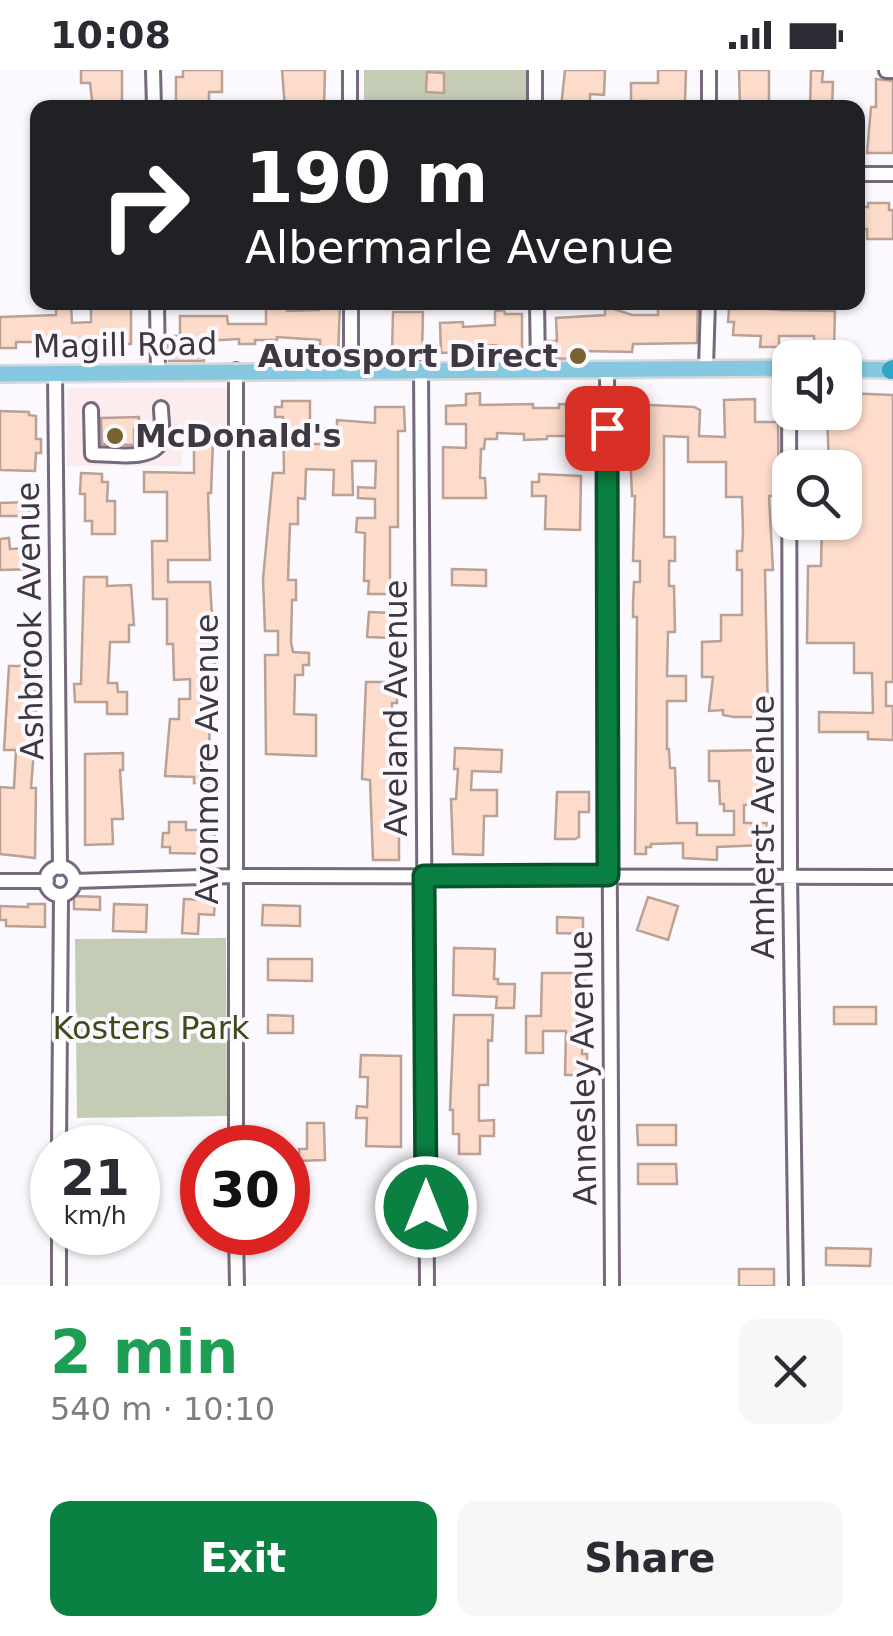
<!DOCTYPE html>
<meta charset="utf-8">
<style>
body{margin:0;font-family:"DejaVu Sans",sans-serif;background:#f7f7f7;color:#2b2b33;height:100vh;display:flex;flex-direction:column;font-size:38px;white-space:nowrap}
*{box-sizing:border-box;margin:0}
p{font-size:32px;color:#7c7c81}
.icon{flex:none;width:55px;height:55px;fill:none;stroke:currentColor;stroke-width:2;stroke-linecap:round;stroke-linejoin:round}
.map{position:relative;height:1216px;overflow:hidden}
.details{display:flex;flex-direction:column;background:#fff;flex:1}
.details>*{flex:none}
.guide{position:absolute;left:30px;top:30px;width:835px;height:210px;border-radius:20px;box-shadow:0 2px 8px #0004;background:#202124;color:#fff;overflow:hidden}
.tools{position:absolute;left:772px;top:270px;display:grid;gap:20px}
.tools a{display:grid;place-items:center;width:90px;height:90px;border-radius:20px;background:#fff;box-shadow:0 2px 8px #0004;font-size:50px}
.speed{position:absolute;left:30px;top:1055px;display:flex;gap:20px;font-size:50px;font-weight:700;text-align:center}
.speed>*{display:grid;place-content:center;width:130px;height:130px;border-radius:50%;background:#fff;box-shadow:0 2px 8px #0004;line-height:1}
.speed small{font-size:25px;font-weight:400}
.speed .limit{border:15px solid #d22;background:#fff;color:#111}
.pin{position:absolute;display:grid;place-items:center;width:85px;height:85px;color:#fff;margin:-42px;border-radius:20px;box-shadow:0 5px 15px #0006}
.me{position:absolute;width:110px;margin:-55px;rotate:0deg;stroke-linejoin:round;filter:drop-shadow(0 0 8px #0008)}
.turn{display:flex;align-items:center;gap:35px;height:210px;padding:0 50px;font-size:45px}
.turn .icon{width:130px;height:130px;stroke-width:2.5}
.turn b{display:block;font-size:70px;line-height:85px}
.round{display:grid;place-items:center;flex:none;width:105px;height:105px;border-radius:20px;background:#f7f7f7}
.headline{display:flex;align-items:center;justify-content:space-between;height:170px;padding:0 50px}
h1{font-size:60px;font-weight:700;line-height:75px;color:#1e9e55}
.button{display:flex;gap:20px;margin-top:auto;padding:20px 50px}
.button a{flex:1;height:115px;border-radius:20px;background:#0b8043;color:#fff;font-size:40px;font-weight:700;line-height:115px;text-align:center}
.button a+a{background:#f7f7f7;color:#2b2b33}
.status{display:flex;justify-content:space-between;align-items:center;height:70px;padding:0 50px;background:#fff;direction:ltr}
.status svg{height:28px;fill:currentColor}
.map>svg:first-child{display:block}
</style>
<div class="status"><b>10:08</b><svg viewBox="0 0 49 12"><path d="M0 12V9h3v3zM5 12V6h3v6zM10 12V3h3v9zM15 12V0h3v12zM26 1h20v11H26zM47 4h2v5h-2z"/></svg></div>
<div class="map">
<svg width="893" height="1216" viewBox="0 0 893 1216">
<rect width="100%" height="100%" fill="#fcf9fe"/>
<!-- commercial -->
<path fill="#fcecee" d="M 67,318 L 228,318 L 228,365 L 182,365 L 182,396 L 67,396 Z"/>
<!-- green -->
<path fill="#c4ccb6" d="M 364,0 L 526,0 L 526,37 L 364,37 Z
M 226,868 L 227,1046 L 77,1048 L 75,869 Z"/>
<!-- building -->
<path fill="#fddccc" stroke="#b9a196" stroke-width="2.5" d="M 81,0 L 122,0 L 122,38 L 93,38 L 90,13 L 81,13 Z
M 183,0 L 222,0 L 222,22 L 209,22 L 209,38 L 176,38 L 176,7 L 183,7 Z
M 282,0 L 325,0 L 324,38 L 285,38 Z
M 565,0 L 605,0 L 604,25 L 590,24 L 590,38 L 561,38 Z
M 658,0 L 686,0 L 685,32 L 640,31 L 640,38 L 631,38 L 631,13 L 658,13 Z
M 739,0 L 769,0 L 769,38 L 740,38 Z
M 811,0 L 823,1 L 822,12 L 833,12 L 832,38 L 810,38 Z
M 427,2 L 444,3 L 444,23 L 426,22 Z
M 876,9 L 893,11 L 893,83 L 867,83 L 871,37 L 876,37 Z
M 868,133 L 889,133 L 889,140 L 893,140 L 893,169 L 867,169 L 867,159 L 858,159 L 858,136 L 868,137 Z
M 56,232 L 71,232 L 72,253 L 91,252 L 91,232 L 131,234 L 131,274 L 107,274 L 100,276 L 101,280 L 88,281 L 87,272 L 16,272 L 16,278 L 0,278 L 0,247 L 56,245 Z
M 266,232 L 287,232 L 287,241 L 319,240 L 318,232 L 340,232 L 338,287 L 321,287 L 320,270 L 277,267 L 277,270 L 255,270 L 255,274 L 239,274 L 239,269 L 203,271 L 204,291 L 169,291 L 168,266 L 180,266 L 180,246 L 227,246 L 228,254 L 266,254 Z
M 658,232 L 698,232 L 697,273 L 633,274 L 632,282 L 585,281 L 585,288 L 548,289 L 548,271 L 557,271 L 556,248 L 605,245 L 605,236 L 632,245 L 658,245 Z
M 737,232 L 755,232 L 755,238 L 780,240 L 835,241 L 834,278 L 814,277 L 814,266 L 779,266 L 779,277 L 760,277 L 761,266 L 733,265 L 734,252 L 728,252 L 729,239 L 737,239 Z
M 504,240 L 505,244 L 522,244 L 522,281 L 496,282 L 496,275 L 464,277 L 464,282 L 441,283 L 440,253 L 463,252 L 463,257 L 495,255 L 495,241 Z
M 393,242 L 423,242 L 422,283 L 392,282 Z
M 480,323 L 480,335 L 533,334 L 533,338 L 559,338 L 559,334 L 575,335 L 582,342 L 582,366 L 547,366 L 547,369 L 524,370 L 524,364 L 497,363 L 497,369 L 485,369 L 484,379 L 481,379 L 480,408 L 485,408 L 486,428 L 443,428 L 443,377 L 466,378 L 466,354 L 446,354 L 446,336 L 466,335 L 466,324 Z
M 845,323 L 893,325 L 893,612 L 886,612 L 886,636 L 893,636 L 893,670 L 868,669 L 868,662 L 819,662 L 819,642 L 873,643 L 872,603 L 854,603 L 854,573 L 807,573 L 808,496 L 821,496 L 822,452 L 845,452 L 845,398 L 829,398 L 827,342 L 845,342 Z
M 755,329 L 755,352 L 778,352 L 779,426 L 769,426 L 773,500 L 765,500 L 768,647 L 734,647 L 723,645 L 723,640 L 709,641 L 713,607 L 702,607 L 702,572 L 721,571 L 721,545 L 742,545 L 742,500 L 737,500 L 737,481 L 742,481 L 743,463 L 742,427 L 726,427 L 726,392 L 688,392 L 688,367 L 664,366 L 664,467 L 675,467 L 675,491 L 669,491 L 669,516 L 674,516 L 675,562 L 668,562 L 667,606 L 686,606 L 686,631 L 667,631 L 667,679 L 669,679 L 670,698 L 675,698 L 677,753 L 697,753 L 697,765 L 734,765 L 734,741 L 724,741 L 724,734 L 720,734 L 719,711 L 709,711 L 709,681 L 766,680 L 768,734 L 744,735 L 744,753 L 767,753 L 767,775 L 717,777 L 717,790 L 683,788 L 683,773 L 651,774 L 651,777 L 646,777 L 646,784 L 635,784 L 637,547 L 633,547 L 633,534 L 634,512 L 640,512 L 640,491 L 633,491 L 635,426 L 632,426 L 628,334 L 694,337 L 700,340 L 699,366 L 725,367 L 724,330 Z
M 282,331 L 310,331 L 310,374 L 337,374 L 337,350 L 375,353 L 375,337 L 404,337 L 405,361 L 398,361 L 398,457 L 390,457 L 390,524 L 368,524 L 369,511 L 364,511 L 365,463 L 356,462 L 357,448 L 375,448 L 375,429 L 358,428 L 358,417 L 375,418 L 376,391 L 352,391 L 353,425 L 333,425 L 334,400 L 306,399 L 305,429 L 298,428 L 298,454 L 290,454 L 288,510 L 296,510 L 296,530 L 292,530 L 291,572 L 293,582 L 309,583 L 309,595 L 303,595 L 303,605 L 295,605 L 294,644 L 316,645 L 316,686 L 266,684 L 265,585 L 278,585 L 278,561 L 265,561 L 263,509 L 273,403 L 284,403 L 283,347 L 275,347 L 275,337 L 282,337 Z
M 0,341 L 29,342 L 29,345 L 36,346 L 36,369 L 41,369 L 41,383 L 36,383 L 35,401 L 0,400 Z
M 139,347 L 139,359 L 134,359 L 134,375 L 102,374 L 101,348 Z
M 194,371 L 213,371 L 211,423 L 208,423 L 210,490 L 168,490 L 168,512 L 210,512 L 215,600 L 211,600 L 210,609 L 209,714 L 194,713 L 194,707 L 165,706 L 170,649 L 179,649 L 179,629 L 190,629 L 190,609 L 174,610 L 173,574 L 167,574 L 167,529 L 153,529 L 152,471 L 167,471 L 167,422 L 144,422 L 144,402 L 194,403 Z
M 81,403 L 102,404 L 102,412 L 108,412 L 107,431 L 115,431 L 115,464 L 92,464 L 92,451 L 85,451 L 85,424 L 80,424 Z
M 539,404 L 581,406 L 580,460 L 545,459 L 546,426 L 532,426 L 532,412 L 539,412 Z
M 29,432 L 29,446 L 0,446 L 0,433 Z
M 9,468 L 10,479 L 34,478 L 34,499 L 0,500 L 0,469 Z
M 452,499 L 486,500 L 486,516 L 452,515 Z
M 84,507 L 107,507 L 107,516 L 131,515 L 134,555 L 129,555 L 129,572 L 110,572 L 108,613 L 117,613 L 118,622 L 127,622 L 127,644 L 107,644 L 107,632 L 75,632 L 74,614 L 81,614 Z
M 369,542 L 393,543 L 392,568 L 367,567 Z
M 9,596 L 35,596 L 36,655 L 31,718 L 36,718 L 35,788 L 0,784 L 0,717 L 14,718 L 16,680 L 4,680 Z
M 366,612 L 397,612 L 397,633 L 392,633 L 391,656 L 396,656 L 395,754 L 399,754 L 399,790 L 373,790 L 370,710 L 362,709 Z
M 455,678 L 502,680 L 501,702 L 472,701 L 471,720 L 497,720 L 497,746 L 484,746 L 483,785 L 453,784 L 451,729 L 456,729 L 458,699 L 454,699 Z
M 123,683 L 123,700 L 120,700 L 123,749 L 112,749 L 113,774 L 85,775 L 85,684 Z
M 557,722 L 589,722 L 589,742 L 579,742 L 579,767 L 575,769 L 555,769 Z
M 169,752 L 186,752 L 186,760 L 215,760 L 215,784 L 170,783 L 170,777 L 162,777 L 163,763 L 169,763 Z
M 74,826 L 100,827 L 100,840 L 74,839 Z
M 648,827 L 678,836 L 668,870 L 637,860 Z
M 184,829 L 215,830 L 214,845 L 199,844 L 198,864 L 182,863 Z
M 28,834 L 45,834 L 45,857 L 6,856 L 6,850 L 0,850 L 0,836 L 28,837 Z
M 114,834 L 147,835 L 146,862 L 113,861 Z
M 263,835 L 300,836 L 300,856 L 262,855 Z
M 557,847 L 583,848 L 583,864 L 557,863 Z
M 454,878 L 495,879 L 494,909 L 498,909 L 498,914 L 515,914 L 514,938 L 496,938 L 497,927 L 453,925 Z
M 268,889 L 312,889 L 312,911 L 268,910 Z
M 542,903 L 586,903 L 582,984 L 587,984 L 587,1005 L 565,1005 L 566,961 L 543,961 L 543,983 L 526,983 L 526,946 L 541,946 Z
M 834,937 L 876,937 L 876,954 L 834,954 Z
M 268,945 L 293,946 L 293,963 L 268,963 Z
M 454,945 L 493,945 L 492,971 L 488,970 L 488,1015 L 479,1015 L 479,1051 L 494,1050 L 494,1066 L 480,1066 L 480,1084 L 459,1084 L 459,1064 L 453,1064 L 453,1040 L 450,1040 Z
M 361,985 L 401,986 L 401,1077 L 366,1076 L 367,1048 L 356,1048 L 357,1036 L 367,1037 L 368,1007 L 360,1007 Z
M 307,1053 L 324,1053 L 325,1090 L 299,1091 L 299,1079 L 307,1079 Z
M 637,1055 L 676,1055 L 676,1075 L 638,1075 Z
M 638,1094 L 676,1094 L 677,1114 L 638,1114 Z
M 826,1178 L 871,1179 L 870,1196 L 826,1195 Z
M 739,1199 L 774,1199 L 774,1216 L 739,1216 Z"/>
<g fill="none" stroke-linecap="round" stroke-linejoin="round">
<defs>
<path id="minor" d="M 153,0 L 154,38
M 350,0 L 350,38
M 535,0 L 535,38
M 709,0 L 709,38
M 886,1 L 893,1
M 858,104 L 893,104
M 157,232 L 158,302
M 351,232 L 351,299
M 537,232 L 538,299
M 706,297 L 708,232
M 789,298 L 790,805 L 796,1216
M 421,299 L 427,1216
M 607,299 L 612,1216
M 55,303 L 60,798
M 91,340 L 92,384 C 109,384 154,392 161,371 C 164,362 161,348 161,338
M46 811a14 14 0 1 1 28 0a14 14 0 1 1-28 0Z
M 0,811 L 47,811
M 74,811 L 234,806 L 893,807
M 59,1078 L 61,825
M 236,1078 L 236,300
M 236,1162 L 237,1216
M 59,1216 L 59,1162"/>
<path id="major" d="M 845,299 L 893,300
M 0,304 L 790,298"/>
<path id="highway" d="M 891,300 L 893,299"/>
</defs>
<!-- minor casing -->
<use href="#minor" stroke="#76697c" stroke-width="18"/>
<!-- major casing -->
<use href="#major" stroke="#d8d7d9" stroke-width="20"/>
<!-- highway casing -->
<use href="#highway" stroke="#d8d7d9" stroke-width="22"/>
<!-- minor -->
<use href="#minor" stroke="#fff" stroke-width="12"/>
<!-- major -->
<use href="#major" stroke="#85c8e0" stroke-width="15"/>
<!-- highway -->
<use href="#highway" stroke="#33a4cc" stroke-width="18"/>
</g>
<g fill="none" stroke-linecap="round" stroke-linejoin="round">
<defs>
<path id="route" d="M 426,1137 L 424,806 L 608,805 L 607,358"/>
</defs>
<!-- route casing -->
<use href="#route" stroke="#07532c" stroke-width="25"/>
<!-- route -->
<use href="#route" stroke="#0b8043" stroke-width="18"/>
</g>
<!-- markers -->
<g fill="#776332" stroke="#fcf9fe" stroke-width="4">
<circle cx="578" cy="286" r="10"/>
<circle cx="115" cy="366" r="10"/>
</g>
<g text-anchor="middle" stroke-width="8" stroke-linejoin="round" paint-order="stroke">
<!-- street labels -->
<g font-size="32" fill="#3d3841" stroke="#fcf9fe">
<text transform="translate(125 275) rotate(-1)" y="11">Magill Road</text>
<text transform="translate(30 551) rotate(-91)" y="11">Ashbrook Avenue</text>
<text transform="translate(396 638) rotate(-90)" y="11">Aveland Avenue</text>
<text transform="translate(207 689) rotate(-90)" y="11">Avonmore Avenue</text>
<text transform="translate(763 757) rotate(-90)" y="11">Amherst Avenue</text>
<text transform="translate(583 998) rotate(-91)" y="11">Annesley Avenue</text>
</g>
<!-- poi labels -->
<g font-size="32" font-weight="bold" fill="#3d3841" stroke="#fcf9fe" text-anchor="end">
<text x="558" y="297">Autosport Direct</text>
<text x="135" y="377" text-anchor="start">McDonald's</text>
</g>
<!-- park labels -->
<g font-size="32" fill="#3e4b1a" stroke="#fcf9fe">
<text x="151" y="969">Kosters Park</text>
</g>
</g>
</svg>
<div class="tools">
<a><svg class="icon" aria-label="sound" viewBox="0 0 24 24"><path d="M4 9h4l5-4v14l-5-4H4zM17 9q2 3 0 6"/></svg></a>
<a><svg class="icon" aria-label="search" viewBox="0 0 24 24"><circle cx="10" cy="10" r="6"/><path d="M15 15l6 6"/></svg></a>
</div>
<div class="speed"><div>21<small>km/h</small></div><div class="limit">30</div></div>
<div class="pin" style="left:607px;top:358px;background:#d93025"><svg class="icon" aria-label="arrive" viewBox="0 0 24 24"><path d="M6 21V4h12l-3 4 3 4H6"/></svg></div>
<svg class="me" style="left:426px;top:1137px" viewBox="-20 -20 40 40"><circle r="17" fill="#0b8043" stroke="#fff" stroke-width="3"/><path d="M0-11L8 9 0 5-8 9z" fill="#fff"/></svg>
<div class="guide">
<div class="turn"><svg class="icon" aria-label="right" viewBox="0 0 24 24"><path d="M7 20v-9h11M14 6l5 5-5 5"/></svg><div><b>190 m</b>Albermarle Avenue</div></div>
</div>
</div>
<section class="details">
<div class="headline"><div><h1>2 min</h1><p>540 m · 10:10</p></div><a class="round"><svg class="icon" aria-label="close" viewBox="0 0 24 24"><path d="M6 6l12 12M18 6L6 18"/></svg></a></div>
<div class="button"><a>Exit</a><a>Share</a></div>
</section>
